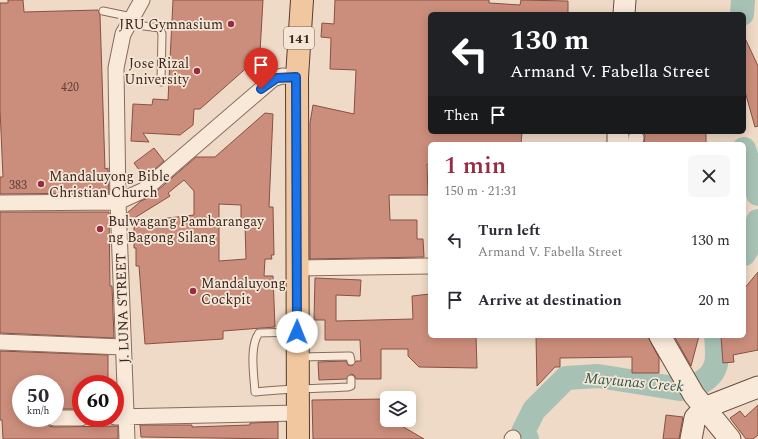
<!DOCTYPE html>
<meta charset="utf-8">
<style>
body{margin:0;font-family:Spectral,serif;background:#f7f7f7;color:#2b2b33;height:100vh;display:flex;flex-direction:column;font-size:15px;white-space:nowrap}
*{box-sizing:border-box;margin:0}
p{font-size:13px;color:#7c7c81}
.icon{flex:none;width:22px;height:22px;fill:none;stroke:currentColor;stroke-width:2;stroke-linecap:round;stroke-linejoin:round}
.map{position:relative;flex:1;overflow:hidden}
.side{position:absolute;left:428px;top:142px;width:318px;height:196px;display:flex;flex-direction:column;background:#fff;border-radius:6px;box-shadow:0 2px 10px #0003}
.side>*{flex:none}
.banner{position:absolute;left:428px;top:12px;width:318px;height:122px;border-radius:6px;box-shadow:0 2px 10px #0003;background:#202124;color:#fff;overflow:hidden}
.tools{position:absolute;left:380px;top:391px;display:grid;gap:8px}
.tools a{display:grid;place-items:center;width:36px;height:36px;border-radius:6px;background:#fff;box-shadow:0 2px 10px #0003;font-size:20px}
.speed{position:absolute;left:12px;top:375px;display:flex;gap:8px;font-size:20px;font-weight:700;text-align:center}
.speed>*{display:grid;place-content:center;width:52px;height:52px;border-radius:50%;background:#fff;box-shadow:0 2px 10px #0003;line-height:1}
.speed small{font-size:10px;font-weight:400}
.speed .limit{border:6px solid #d22;background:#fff;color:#111}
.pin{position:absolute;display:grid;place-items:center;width:34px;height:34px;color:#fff;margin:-41px -17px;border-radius:50% 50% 50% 0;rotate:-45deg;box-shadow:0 0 4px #0007}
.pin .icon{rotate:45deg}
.me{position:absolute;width:44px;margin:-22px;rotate:1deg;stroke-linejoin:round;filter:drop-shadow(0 0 3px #0008)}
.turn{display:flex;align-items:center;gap:14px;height:84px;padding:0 16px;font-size:18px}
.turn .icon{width:52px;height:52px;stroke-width:2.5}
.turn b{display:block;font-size:28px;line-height:34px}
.then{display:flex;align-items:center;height:38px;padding:0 16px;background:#0003;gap:8px;font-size:15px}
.round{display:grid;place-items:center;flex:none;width:42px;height:42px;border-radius:6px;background:#f7f7f7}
.overview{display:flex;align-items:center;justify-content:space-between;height:68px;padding:0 16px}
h1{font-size:24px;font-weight:600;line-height:30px;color:#982c42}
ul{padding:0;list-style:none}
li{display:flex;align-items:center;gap:12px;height:60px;padding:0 16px}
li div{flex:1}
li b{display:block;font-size:15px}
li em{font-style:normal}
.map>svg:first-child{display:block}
</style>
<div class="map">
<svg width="758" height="439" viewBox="0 0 758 439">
<rect width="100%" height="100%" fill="#eedac6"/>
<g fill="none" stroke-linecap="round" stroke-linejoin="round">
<!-- river -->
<path stroke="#a7c2b5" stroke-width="24" d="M 742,14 L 743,0
M 744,149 L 758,194
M 744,254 L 753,239 L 758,221
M 698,384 C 720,373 718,358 716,336
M 527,439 L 523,432 L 534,410 L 566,378 L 598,376 L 680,389 L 689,387"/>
</g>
<!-- building -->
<path fill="#cc8e7c" stroke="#885042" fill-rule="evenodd" d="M 8,0 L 23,0 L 24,12 L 98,10 L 100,15 L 105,169 L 108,168 L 109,193 L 0,194 L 0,177 L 3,177 L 0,109 L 0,3 L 8,3 Z
M 173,0 L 263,0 L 260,52 L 252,51 L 251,64 L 200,109 L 194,109 L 193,125 L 180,135 L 143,133 L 149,142 L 131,141 L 133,104 L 152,105 L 153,99 L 168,100 Z
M 335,0 L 489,0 L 489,3 L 520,5 L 521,0 L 568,1 L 568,14 L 430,14 L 430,132 L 522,132 L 521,144 L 430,144 L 430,165 L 427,164 L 428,195 L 389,195 L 390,220 L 417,220 L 417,239 L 423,239 L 424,257 L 310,259 L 310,123 L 313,105 L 354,114 L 356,70 L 330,69 L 331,38 L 321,37 L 322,23 L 334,24 Z
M 744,36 L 758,66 L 758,126 L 755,127 L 744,88 Z
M 265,113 L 273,114 L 269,207 L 273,207 L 274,255 L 271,255 L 272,259 L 265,259 L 264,276 L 273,276 L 275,327 L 223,331 L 223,339 L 145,344 L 139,266 L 136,266 L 136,248 L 134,248 L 134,222 L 194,215 L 194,191 L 184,180 L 168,193 L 170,196 L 128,222 L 127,213 L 141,201 L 150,197 L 196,157 L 215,157 ZM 219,204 L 241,205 L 241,224 L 245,224 L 246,259 L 219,261 Z
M 643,132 L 706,132 L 706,144 L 644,144 L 645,135 Z
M 154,148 L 164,161 L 145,178 L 134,163 Z
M 0,212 L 109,212 L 110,286 L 112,286 L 114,338 L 0,333 Z
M 758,272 L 758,350 L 733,355 L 734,362 L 723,363 L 721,336 L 744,336 L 744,289 Z
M 315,278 L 361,280 L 360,296 L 336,295 L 336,321 L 413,319 L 412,296 L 430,294 L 430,336 L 476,336 L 477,368 L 419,367 L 408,356 L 408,349 L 381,349 L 381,379 L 356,379 L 354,375 L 351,374 L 346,379 L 319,380 L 318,362 L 346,361 L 348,365 L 352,366 L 356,361 L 361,361 L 360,340 L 325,340 L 325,320 L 314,320 Z
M 536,336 L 648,337 L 659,358 L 659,373 L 632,373 L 632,357 L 560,358 L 560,367 L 555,367 L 537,386 Z
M 674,336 L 699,336 L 691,366 Z
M 0,351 L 108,355 L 108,384 L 81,384 L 81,409 L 55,409 L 55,384 L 21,384 L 21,418 L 46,421 L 49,426 L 54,427 L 118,426 L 118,439 L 3,439 L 2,420 L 0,420 Z
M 387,399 L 382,412 L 387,415 L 387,420 L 402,420 L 400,425 L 424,439 L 313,439 L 312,400 Z
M 758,405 L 758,435 L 753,439 L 746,439 L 730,418 L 740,411 L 745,417 Z
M 666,415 L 683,417 L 679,439 L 663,439 Z
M 278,422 L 278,439 L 141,437 L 140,425 L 192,425 L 192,427 L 250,425 L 250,423 Z"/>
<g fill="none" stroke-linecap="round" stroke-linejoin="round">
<defs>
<path id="lane" d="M 103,11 L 132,17
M 130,21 L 144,26 L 160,28 L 162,34 L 161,82
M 296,332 L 259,333 C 249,346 254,376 255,392 C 285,388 317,389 348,387 L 351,386 L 351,379
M 300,357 L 348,356 L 350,356 L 351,361"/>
<path id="street" d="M 635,144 L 636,138
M 0,203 L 118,202 L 144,190 L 273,79 L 282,76 L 297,77
M 297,268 L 430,266
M 0,342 L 123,347
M 115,417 L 298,413
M 54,418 L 81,418
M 127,439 L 118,202 L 116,68 L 123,34 L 142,0
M 512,439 L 513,438"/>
<path id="secondary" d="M 624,14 L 625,0
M 618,144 L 618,132
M 660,336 L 694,395 L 730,439
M 691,439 L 695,418 L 704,408 L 758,387"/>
<path id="primary" d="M 298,439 L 297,77 L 302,0"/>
</defs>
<!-- lane casing -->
<use href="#lane" stroke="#896b5c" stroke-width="9"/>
<!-- street casing -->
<use href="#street" stroke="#896b5c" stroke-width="17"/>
<!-- secondary casing -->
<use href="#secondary" stroke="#6b4d3f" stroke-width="23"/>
<!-- primary casing -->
<use href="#primary" stroke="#573b30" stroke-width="24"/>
<!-- lane -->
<use href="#lane" stroke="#f9e9d9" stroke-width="7"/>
<!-- street -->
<use href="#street" stroke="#f9e9d9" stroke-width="15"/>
<!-- secondary -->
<use href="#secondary" stroke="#f9e9d9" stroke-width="21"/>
<!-- primary -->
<use href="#primary" stroke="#f0c79f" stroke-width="22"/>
</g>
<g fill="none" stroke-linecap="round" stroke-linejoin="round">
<defs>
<path id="route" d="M 261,89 L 277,78 L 296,77 L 297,332"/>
</defs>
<!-- route casing -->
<use href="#route" stroke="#114b97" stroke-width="10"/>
<!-- route -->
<use href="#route" stroke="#1a73e8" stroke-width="7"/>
</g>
<!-- markers -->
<g fill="#982c42" stroke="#f5e6d6" stroke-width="1.5">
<circle cx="231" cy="24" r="4"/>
<circle cx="197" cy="71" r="4"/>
<circle cx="41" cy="184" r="4"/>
<circle cx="100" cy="229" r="4"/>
<circle cx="193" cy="291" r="4"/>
</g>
<g text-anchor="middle" stroke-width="3.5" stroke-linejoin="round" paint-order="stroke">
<!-- number labels -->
<g font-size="12" fill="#5e4136">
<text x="70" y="91">420</text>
<text x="18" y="189">383</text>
</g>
<!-- shield labels -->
<rect fill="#f5e6d6" stroke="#726056" stroke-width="1" x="284" y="27" width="30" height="22" rx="3"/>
<g font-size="13" font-weight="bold" fill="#3a271f">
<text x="299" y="43">141</text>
</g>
<!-- poi labels -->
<g font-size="14" fill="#3a271f" stroke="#f5e6d6" text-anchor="start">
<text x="223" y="29" text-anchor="end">JRU Gymnasium</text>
<text x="189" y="68" text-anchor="end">Jose Rizal<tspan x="189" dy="16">University</tspan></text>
<text x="49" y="181">Mandaluyong Bible<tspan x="49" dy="16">Christian Church</tspan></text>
<text x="108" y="226">Bulwagang Pambarangay<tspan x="108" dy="16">ng Bagong Silang</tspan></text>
<text x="201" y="288">Mandaluyong<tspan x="201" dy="16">Cockpit</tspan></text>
</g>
<!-- street labels -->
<g font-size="14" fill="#3a271f" stroke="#f5e6d6">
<text transform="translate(122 308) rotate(-92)" y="5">J. LUNA STREET</text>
</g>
<!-- water labels -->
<g font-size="15" font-style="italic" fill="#2f594e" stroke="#f5e6d6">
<text transform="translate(634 382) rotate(5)" y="5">Maytunas Creek</text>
</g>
</g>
</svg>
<div class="tools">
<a><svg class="icon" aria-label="layers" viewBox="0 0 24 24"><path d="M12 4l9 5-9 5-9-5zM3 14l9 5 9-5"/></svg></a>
</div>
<div class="speed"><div>50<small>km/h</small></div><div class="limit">60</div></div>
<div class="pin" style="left:261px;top:89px;background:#d93025"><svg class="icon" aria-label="arrive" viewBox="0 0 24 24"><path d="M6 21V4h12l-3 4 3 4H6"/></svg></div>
<svg class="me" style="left:297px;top:332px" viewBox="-20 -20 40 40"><circle r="19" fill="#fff"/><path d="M0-13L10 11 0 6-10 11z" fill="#1a73e8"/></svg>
<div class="banner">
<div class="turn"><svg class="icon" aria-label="left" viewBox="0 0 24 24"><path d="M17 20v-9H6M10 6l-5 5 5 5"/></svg><div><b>130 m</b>Armand V. Fabella Street</div></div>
<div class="then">Then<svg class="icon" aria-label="arrive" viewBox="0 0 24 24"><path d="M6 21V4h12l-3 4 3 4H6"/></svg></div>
</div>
<section class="side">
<div class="overview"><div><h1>1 min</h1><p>150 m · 21:31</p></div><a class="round"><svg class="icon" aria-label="close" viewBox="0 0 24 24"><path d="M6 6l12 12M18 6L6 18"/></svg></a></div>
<ul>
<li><svg class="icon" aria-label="left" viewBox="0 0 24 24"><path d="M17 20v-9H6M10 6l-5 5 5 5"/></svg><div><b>Turn left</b><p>Armand V. Fabella Street</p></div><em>130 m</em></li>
<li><svg class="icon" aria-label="arrive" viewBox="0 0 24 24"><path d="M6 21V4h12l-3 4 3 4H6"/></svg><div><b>Arrive at destination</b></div><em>20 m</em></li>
</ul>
</section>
</div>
